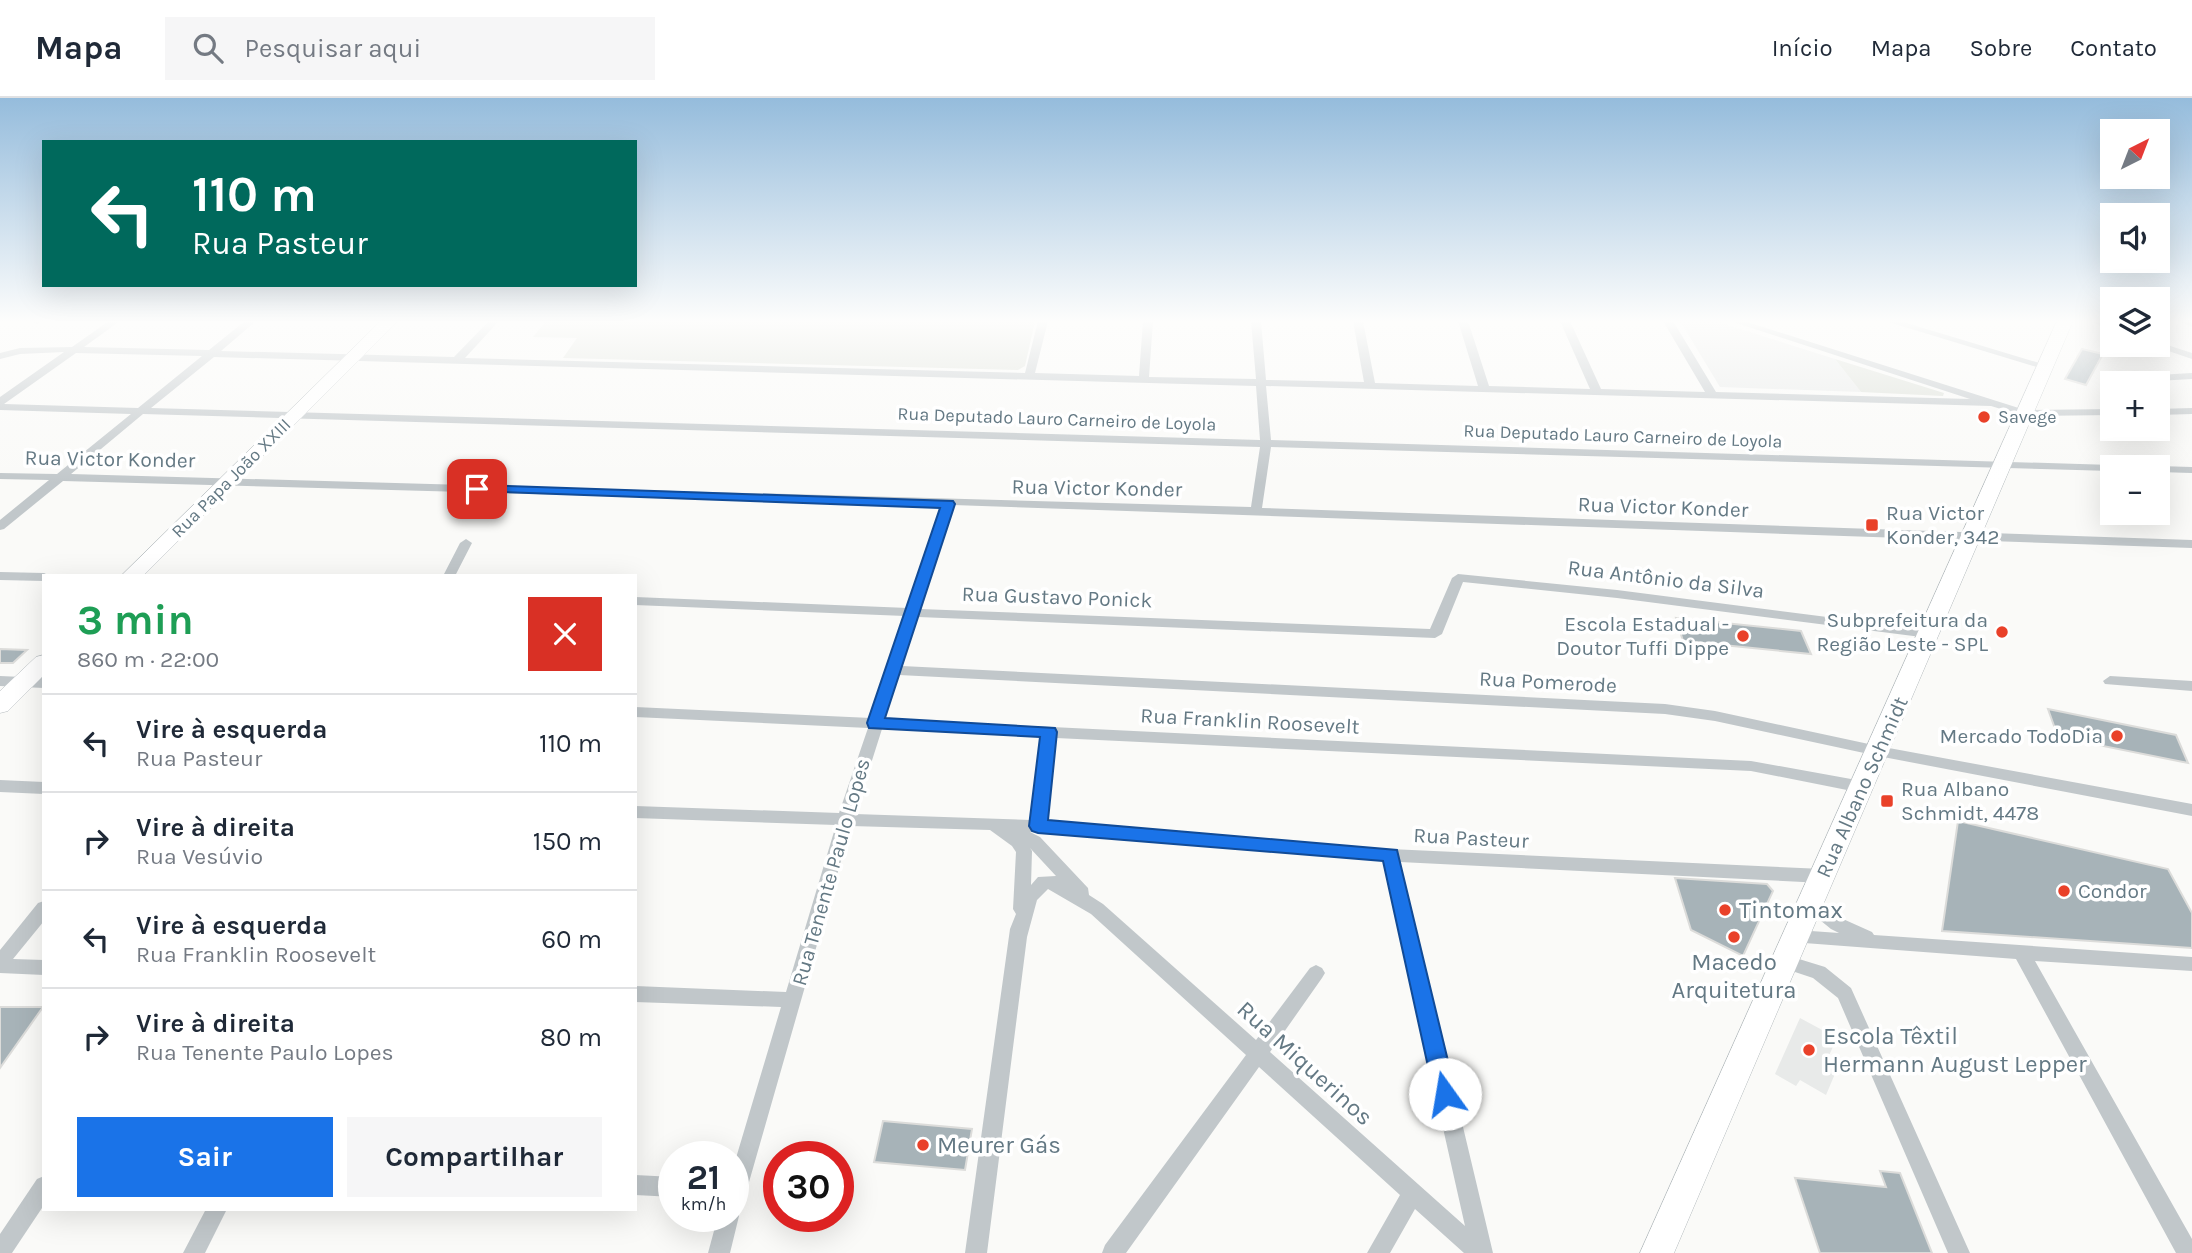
<!DOCTYPE html>
<html lang="pt">
<meta charset="utf-8">
<style>
body{margin:0;font-family:Karla,sans-serif;background:#f6f6f7;color:#1f2937;height:100vh;display:flex;flex-direction:column;font-size:26px;white-space:nowrap}
*{box-sizing:border-box;margin:0}
p{font-size:23px;color:#747a83}
.icon{flex:none;width:38px;height:38px;fill:none;stroke:currentColor;stroke-width:2;stroke-linecap:round;stroke-linejoin:round}
.map{position:relative;flex:1;overflow:hidden}
.panel{position:absolute;left:42px;top:476px;width:595px;height:637px;display:flex;flex-direction:column;background:#fff;border-radius:0px;box-shadow:0 7px 28px #0002}
.panel>*{flex:none}
.hud{position:absolute;left:42px;top:42px;width:595px;height:147px;border-radius:0px;box-shadow:0 7px 28px #0002;background:#00695c;color:#fff;overflow:hidden}
.needle{width:46px;rotate:42deg}
.fabs{position:absolute;left:2100px;top:21px;display:grid;gap:14px}
.fabs a{display:grid;place-items:center;width:70px;height:70px;border-radius:0px;background:#fff;box-shadow:0 7px 28px #0002;font-size:35px}
.speed{position:absolute;left:658px;top:1043px;display:flex;gap:14px;font-size:35px;font-weight:700;text-align:center}
.speed>*{display:grid;place-content:center;width:91px;height:91px;border-radius:50%;background:#fff;box-shadow:0 7px 28px #0002;line-height:1}
.speed small{font-size:18px;font-weight:400}
.speed .limit{border:10px solid #d22;background:#fff;color:#111}
.pin{position:absolute;display:grid;place-items:center;width:60px;height:60px;color:#fff;margin:-30px;border-radius:14px;box-shadow:0 4px 10px #0006}
.me{position:absolute;width:77px;margin:-38px;rotate:347deg;stroke-linejoin:round;filter:drop-shadow(0 0 5px #0008)}
.turn{display:flex;align-items:center;gap:24px;height:147px;padding:0 35px;font-size:32px}
.turn .icon{width:91px;height:91px;stroke-width:2.5}
.turn b{display:block;font-size:49px;line-height:60px}
.round{display:grid;place-items:center;flex:none;width:74px;height:74px;border-radius:0px;background:#f6f6f7}
.headline{display:flex;align-items:center;justify-content:space-between;height:119px;padding:0 35px}
h1{font-size:42px;font-weight:700;line-height:52px;color:#1e9e55}
.button{display:flex;gap:14px;margin-top:auto;padding:14px 35px}
.button a{flex:1;height:80px;border-radius:0px;background:#1a73e8;color:#fff;font-size:28px;font-weight:700;line-height:80px;text-align:center}
.button a+a{background:#f6f6f7;color:#1f2937}
ul{padding:0;list-style:none}
li{display:flex;align-items:center;gap:21px;height:98px;padding:0 35px;border-top:2px solid #e0e1e3}
li div{flex:1}
li b{display:block;font-size:26px}
li em{font-style:normal}
header{display:flex;align-items:center;gap:42px;box-sizing:border-box;height:98px;padding:0 35px;background:#fff;border-bottom:2px solid #e0e1e3}
header strong{font-size:33px}
nav{display:flex;gap:38px;margin-inline-start:auto;font-size:24px}
.search{width:490px;height:63px;background:#f6f6f7;display:flex;align-items:center;gap:18px;box-sizing:border-box;padding:0 24px;border-radius:0px;color:#747a83;font-size:26px}
.map>svg:first-child{display:block}
</style>
<header>
<strong>Mapa</strong>
<div class="search"><svg class="icon" aria-label="search" viewBox="0 0 24 24"><circle cx="10" cy="10" r="6"/><path d="M15 15l6 6"/></svg>Pesquisar aqui</div>
<nav><a>Início</a><a>Mapa</a><a>Sobre</a><a>Contato</a></nav>
</header>
<div class="map">
<svg width="2192" height="1155" viewBox="0 0 2192 1155">
<rect width="100%" height="100%" fill="#fafaf8"/>
<!-- built -->
<path fill="#e8eae9" d="M 1680,223 L 1715,223 L 1835,261 L 1861,294 L 1720,289 Z
M 1800,920 L 1837,940 L 1826,964 L 1837,971 L 1826,997 L 1800,982 L 1796,988 L 1775,976 Z"/>
<!-- green -->
<path fill="#dbdfd7" d="M 546,223 L 1035,223 L 1025,268 L 1018,272 L 563,260 L 577,240 L 533,239 Z
M 1835,261 L 1944,295 L 1943,298 L 1861,294 Z"/>
<!-- building -->
<path fill="#a7b3b8" stroke="#dcdcda" stroke-width="2" d="M 2082,251 L 2103,256 L 2086,287 L 2065,281 Z
M 1676,520 L 1801,533 L 1811,556 L 1683,543 Z
M 0,551 L 27,552 L 13,565 L 0,565 Z
M 2048,611 L 2176,637 L 2188,665 L 2058,639 Z
M 1958,723 L 2168,771 L 2192,815 L 2192,850 L 1942,833 Z
M 1675,780 L 1767,786 L 1773,793 L 1743,858 L 1691,832 Z
M 0,909 L 43,909 L 0,970 Z
M 883,1023 L 972,1031 L 965,1072 L 874,1064 Z
M 1880,1073 L 1900,1075 L 1932,1155 L 1820,1155 L 1795,1080 L 1886,1089 Z"/>
<g fill="none" stroke-linecap="round" stroke-linejoin="round">
<defs>
<path id="primary" d="M 381,223 L 398,223 L 143,478 L 121,478 Z
M 2057,223 L 2073,223 L 1674,1155 L 1640,1155 Z
M 44,557 L 44,577 L 8,613 L 0,615 L 0,593 L 36,559 Z"/>
</defs>
<!-- primary casing -->
<use href="#primary" stroke="#b4bbbe" stroke-width="1"/>
<!-- minor -->
<path fill="#c1c7ca" fill-rule="evenodd" d="M 31,223 L 42,223 L 37,226 Z
M 109,223 L 120,223 L 84,249 L 209,252 L 245,223 L 256,223 L 221,253 L 454,259 L 489,223 L 499,223 L 465,260 L 1025,275 L 1038,223 L 1048,223 L 1035,275 L 1139,278 L 1143,223 L 1153,223 L 1149,279 L 1256,281 L 1251,223 L 1261,223 L 1266,282 L 1364,284 L 1353,223 L 1363,223 L 1375,285 L 1478,288 L 1458,223 L 1468,223 L 1489,288 L 1590,291 L 1560,223 L 1570,223 L 1601,291 L 1705,294 L 1663,223 L 1673,223 L 1716,294 L 1970,301 L 1730,223 L 1744,223 L 2025,312 L 2112,311 L 2112,317 L 2024,318 L 1991,308 L 1266,288 L 1271,342 L 2112,367 L 2117,369 L 2112,369 L 2112,373 L 1271,349 L 1262,410 L 2192,442 L 2192,450 L 953,407 L 920,511 L 1430,531 L 1452,480 L 1458,476 L 1617,492 L 1929,532 L 1936,536 L 1929,540 L 1617,500 L 1463,484 L 1442,536 L 1435,540 L 918,519 L 902,568 L 1665,606 L 1715,613 L 1878,648 L 2192,706 L 2192,718 L 1878,658 L 1715,623 L 1665,616 L 899,577 L 885,621 L 1751,663 L 1862,683 L 1867,685 L 1870,689 L 1867,693 L 1862,695 L 1751,673 L 1056,640 L 1047,723 L 1390,751 L 1823,771 L 1829,773 L 1831,778 L 1829,783 L 1823,785 L 1400,764 L 1493,1155 L 1464,1155 L 1415,1111 L 1390,1155 L 1367,1155 L 1400,1097 L 1259,969 L 1126,1155 L 1102,1155 L 1105,1147 L 1246,957 L 1091,816 L 1048,791 L 1037,802 L 1027,839 L 987,1155 L 965,1155 L 1010,831 L 1016,816 L 1013,811 L 1016,754 L 1012,748 L 990,732 L 851,728 L 743,1105 L 738,1113 L 739,1118 L 730,1155 L 708,1155 L 718,1118 L 733,1118 L 733,1070 L 781,909 L 635,904 L 635,888 L 786,894 L 836,727 L 635,720 L 635,708 L 839,715 L 868,630 L 635,619 L 635,609 L 871,620 L 905,518 L 635,507 L 635,499 L 908,510 L 942,407 L 63,383 L 4,431 L 0,432 L 0,422 L 49,382 L 0,381 L 0,375 L 57,376 L 131,316 L 0,312 L 0,299 L 64,254 L 20,256 L 0,261 L 0,255 L 20,250 L 72,249 ZM 76,255 L 202,258 L 138,310 L 4,306 ZM 214,259 L 1256,288 L 1260,342 L 151,310 ZM 143,316 L 1260,349 L 1251,409 L 71,376 ZM 882,631 L 1041,639 L 1031,722 L 855,716 ZM 1030,734 L 1383,763 L 1465,1128 L 1270,954 L 1322,880 L 1325,875 L 1322,870 L 1316,867 L 1310,870 L 1256,942 L 1103,806 L 1089,797 L 1088,790 L 1040,739 ZM 1030,750 L 1056,778 L 1038,779 L 1031,787 L 1032,753 Z
M 1885,223 L 1900,223 L 2049,268 L 2040,270 Z
M 2090,223 L 2103,223 L 2112,227 L 2112,233 Z
M 2179,223 L 2192,223 L 2192,229 Z
M 2158,244 L 2192,255 L 2192,261 L 2151,247 L 2158,247 Z
M 2192,275 L 2192,281 L 2157,283 L 2152,280 L 2157,277 Z
M 2192,310 L 2192,316 L 2158,317 L 2158,311 Z
M 2158,368 L 2192,369 L 2192,375 L 2158,374 L 2158,369 L 2154,369 Z
M 466,441 L 472,445 L 455,478 L 443,478 L 460,445 Z
M 0,474 L 44,475 L 50,478 L 44,478 L 44,483 L 0,482 Z
M 0,578 L 44,580 L 44,590 L 0,588 Z
M 2110,578 L 2192,583 L 2192,593 L 2105,586 L 2103,583 Z
M 0,682 L 44,684 L 44,696 L 0,694 Z
M 1811,798 L 1817,800 L 1843,821 L 1872,834 L 1874,837 L 2192,859 L 2192,873 L 2035,863 L 2192,1141 L 2192,1155 L 2176,1155 L 2016,861 L 1791,844 L 1788,839 L 1791,834 L 1797,832 L 1839,835 L 1831,831 L 1805,810 L 1803,805 L 1805,800 Z
M 44,803 L 44,823 L 13,861 L 44,862 L 44,877 L 0,875 L 0,852 L 38,805 Z
M 1786,857 L 1825,869 L 1851,890 L 1970,1155 L 1948,1155 L 1838,900 L 1813,880 L 1780,869 L 1777,864 L 1780,859 Z
M 635,1077 L 674,1079 L 674,1099 L 635,1097 Z
M 44,1078 L 44,1107 L 12,1155 L 0,1155 L 0,1136 L 37,1081 Z
M 206,1111 L 227,1111 L 205,1155 L 183,1155 Z"/>
<!-- primary -->
<use href="#primary" fill="#fff" fill-rule="evenodd"/>
</g>
<!-- sky -->
<linearGradient id="sky" x2="0" y2="1"><stop stop-color="#95bcdc"/><stop offset="0.58" stop-color="#fdfdfc"/><stop offset="1" stop-color="#fdfdfc" stop-opacity="0"/></linearGradient>
<rect width="2192" height="385" fill="url(#sky)"/>
<!-- route -->
<path fill="#1a73e8" stroke="#114b97" stroke-width="2" d="M 477,387 L 953,403 L 955,406 L 885,620 L 1055,630 L 1057,634 L 1048,722 L 1397,752 L 1456,996 L 1453,1003 L 1445,1006 L 1438,1003 L 1434,996 L 1383,763 L 1038,735 L 1032,733 L 1029,728 L 1040,639 L 869,630 L 867,625 L 940,410 L 473,393 L 471,391 Z"/>
<!-- markers -->
<g fill="#e94129" stroke="#fff" stroke-width="2.5">
<circle cx="1984" cy="319" r="7"/>
<rect x="1865" y="420" width="14" height="14" rx="3.5"/>
<circle cx="2002" cy="534" r="7"/>
<circle cx="1743" cy="538" r="7"/>
<circle cx="2117" cy="638" r="7"/>
<rect x="1880" y="696" width="14" height="14" rx="3.5"/>
<circle cx="2064" cy="793" r="7"/>
<circle cx="1725" cy="812" r="7"/>
<circle cx="1734" cy="839" r="7"/>
<circle cx="1809" cy="952" r="7"/>
<circle cx="923" cy="1047" r="7"/>
</g>
<g text-anchor="middle" stroke-width="7" stroke-linejoin="round" paint-order="stroke">
<!-- far-poi labels -->
<g font-size="18" fill="#647984" stroke="#fff" text-anchor="start">
<text x="1998" y="325">Savege</text>
</g>
<!-- far-street labels -->
<g font-size="18" fill="#647984" stroke="#fff">
<text transform="translate(1057 321) rotate(2)" y="6">Rua Deputado Lauro Carneiro de Loyola</text>
<text transform="translate(1623 338) rotate(2)" y="6">Rua Deputado Lauro Carneiro de Loyola</text>
<text transform="translate(231 380) rotate(-45)" y="6">Rua Papa João XXIII</text>
</g>
<!-- street labels -->
<g font-size="21" fill="#647984" stroke="#fff">
<text transform="translate(110 361) rotate(1)" y="7">Rua Victor Konder</text>
<text transform="translate(1097 390) rotate(1)" y="7">Rua Victor Konder</text>
<text transform="translate(1663 409) rotate(2)" y="7">Rua Victor Konder</text>
<text transform="translate(1666 481) rotate(7)" y="7">Rua Antônio da Silva</text>
<text transform="translate(1057 499) rotate(2)" y="7">Rua Gustavo Ponick</text>
<text transform="translate(1548 584) rotate(3)" y="7">Rua Pomerode</text>
<text transform="translate(1250 623) rotate(3)" y="7">Rua Franklin Roosevelt</text>
<text transform="translate(1862 689) rotate(-66)" y="7">Rua Albano Schmidt</text>
<text transform="translate(1471 740) rotate(3)" y="7">Rua Pasteur</text>
<text transform="translate(831 774) rotate(-74)" y="7">Rua Tenente Paulo Lopes</text>
</g>
<!-- poi labels -->
<g font-size="21" fill="#647984" stroke="#fff" text-anchor="start">
<text x="1886" y="422">Rua Victor<tspan x="1886" dy="24">Konder, 342</tspan></text>
<text x="1988" y="529" text-anchor="end">Subprefeitura da<tspan x="1988" dy="24">Região Leste - SPL</tspan></text>
<text x="1729" y="533" text-anchor="end">Escola Estadual -<tspan x="1729" dy="24">Doutor Tuffi Dippe</tspan></text>
<text x="2103" y="645" text-anchor="end">Mercado TodoDia</text>
<text x="1901" y="698">Rua Albano<tspan x="1901" dy="24">Schmidt, 4478</tspan></text>
<text x="2078" y="800">Condor</text>
</g>
<!-- near-poi labels -->
<g font-size="24" fill="#647984" stroke="#fff" text-anchor="start">
<text x="1739" y="820">Tintomax</text>
<text x="1734" y="872" text-anchor="middle">Macedo<tspan x="1734" dy="28">Arquitetura</tspan></text>
<text x="1823" y="946">Escola Têxtil<tspan x="1823" dy="28">Hermann August Lepper</tspan></text>
<text x="937" y="1055">Meurer Gás</text>
</g>
<!-- near-street labels -->
<g font-size="24" fill="#647984" stroke="#fff">
<text transform="translate(1305 965) rotate(42)" y="8">Rua Miquerinos</text>
</g>
</g>
</svg>
<div class="fabs">
<a><svg class="needle" viewBox="-14 -14 28 28"><path d="M0-13l5 13h-10z" fill="#e53935"/><path d="M0 13l5-13h-10z" fill="#747a83"/></svg></a>
<a><svg class="icon" aria-label="sound" viewBox="0 0 24 24"><path d="M4 9h4l5-4v14l-5-4H4zM17 9q2 3 0 6"/></svg></a>
<a><svg class="icon" aria-label="layers" viewBox="0 0 24 24"><path d="M12 4l9 5-9 5-9-5zM3 14l9 5 9-5"/></svg></a>
<a>+</a>
<a>−</a>
</div>
<div class="speed"><div>21<small>km/h</small></div><div class="limit">30</div></div>
<div class="pin" style="left:477px;top:391px;background:#d93025"><svg class="icon" aria-label="arrive" viewBox="0 0 24 24"><path d="M6 21V4h12l-3 4 3 4H6"/></svg></div>
<svg class="me" style="left:1445px;top:996px" viewBox="-20 -20 40 40"><circle r="19" fill="#fff"/><path d="M0-13L10 11 0 6-10 11z" fill="#1a73e8"/></svg>
<div class="hud">
<div class="turn"><svg class="icon" aria-label="left" viewBox="0 0 24 24"><path d="M17 20v-9H6M10 6l-5 5 5 5"/></svg><div><b>110 m</b>Rua Pasteur</div></div>
</div>
<section class="panel">
<div class="headline"><div><h1>3 min</h1><p>860 m · 22:00</p></div><a class="round" style="background:#d93025;color:#fff"><svg class="icon" aria-label="close" viewBox="0 0 24 24"><path d="M6 6l12 12M18 6L6 18"/></svg></a></div>
<ul>
<li><svg class="icon" aria-label="left" viewBox="0 0 24 24"><path d="M17 20v-9H6M10 6l-5 5 5 5"/></svg><div><b>Vire à esquerda</b><p>Rua Pasteur</p></div><em>110 m</em></li>
<li><svg class="icon" aria-label="right" viewBox="0 0 24 24"><path d="M7 20v-9h11M14 6l5 5-5 5"/></svg><div><b>Vire à direita</b><p>Rua Vesúvio</p></div><em>150 m</em></li>
<li><svg class="icon" aria-label="left" viewBox="0 0 24 24"><path d="M17 20v-9H6M10 6l-5 5 5 5"/></svg><div><b>Vire à esquerda</b><p>Rua Franklin Roosevelt</p></div><em>60 m</em></li>
<li><svg class="icon" aria-label="right" viewBox="0 0 24 24"><path d="M7 20v-9h11M14 6l5 5-5 5"/></svg><div><b>Vire à direita</b><p>Rua Tenente Paulo Lopes</p></div><em>80 m</em></li>
</ul>
<div class="button"><a>Sair</a><a>Compartilhar</a></div>
</section>
</div>
